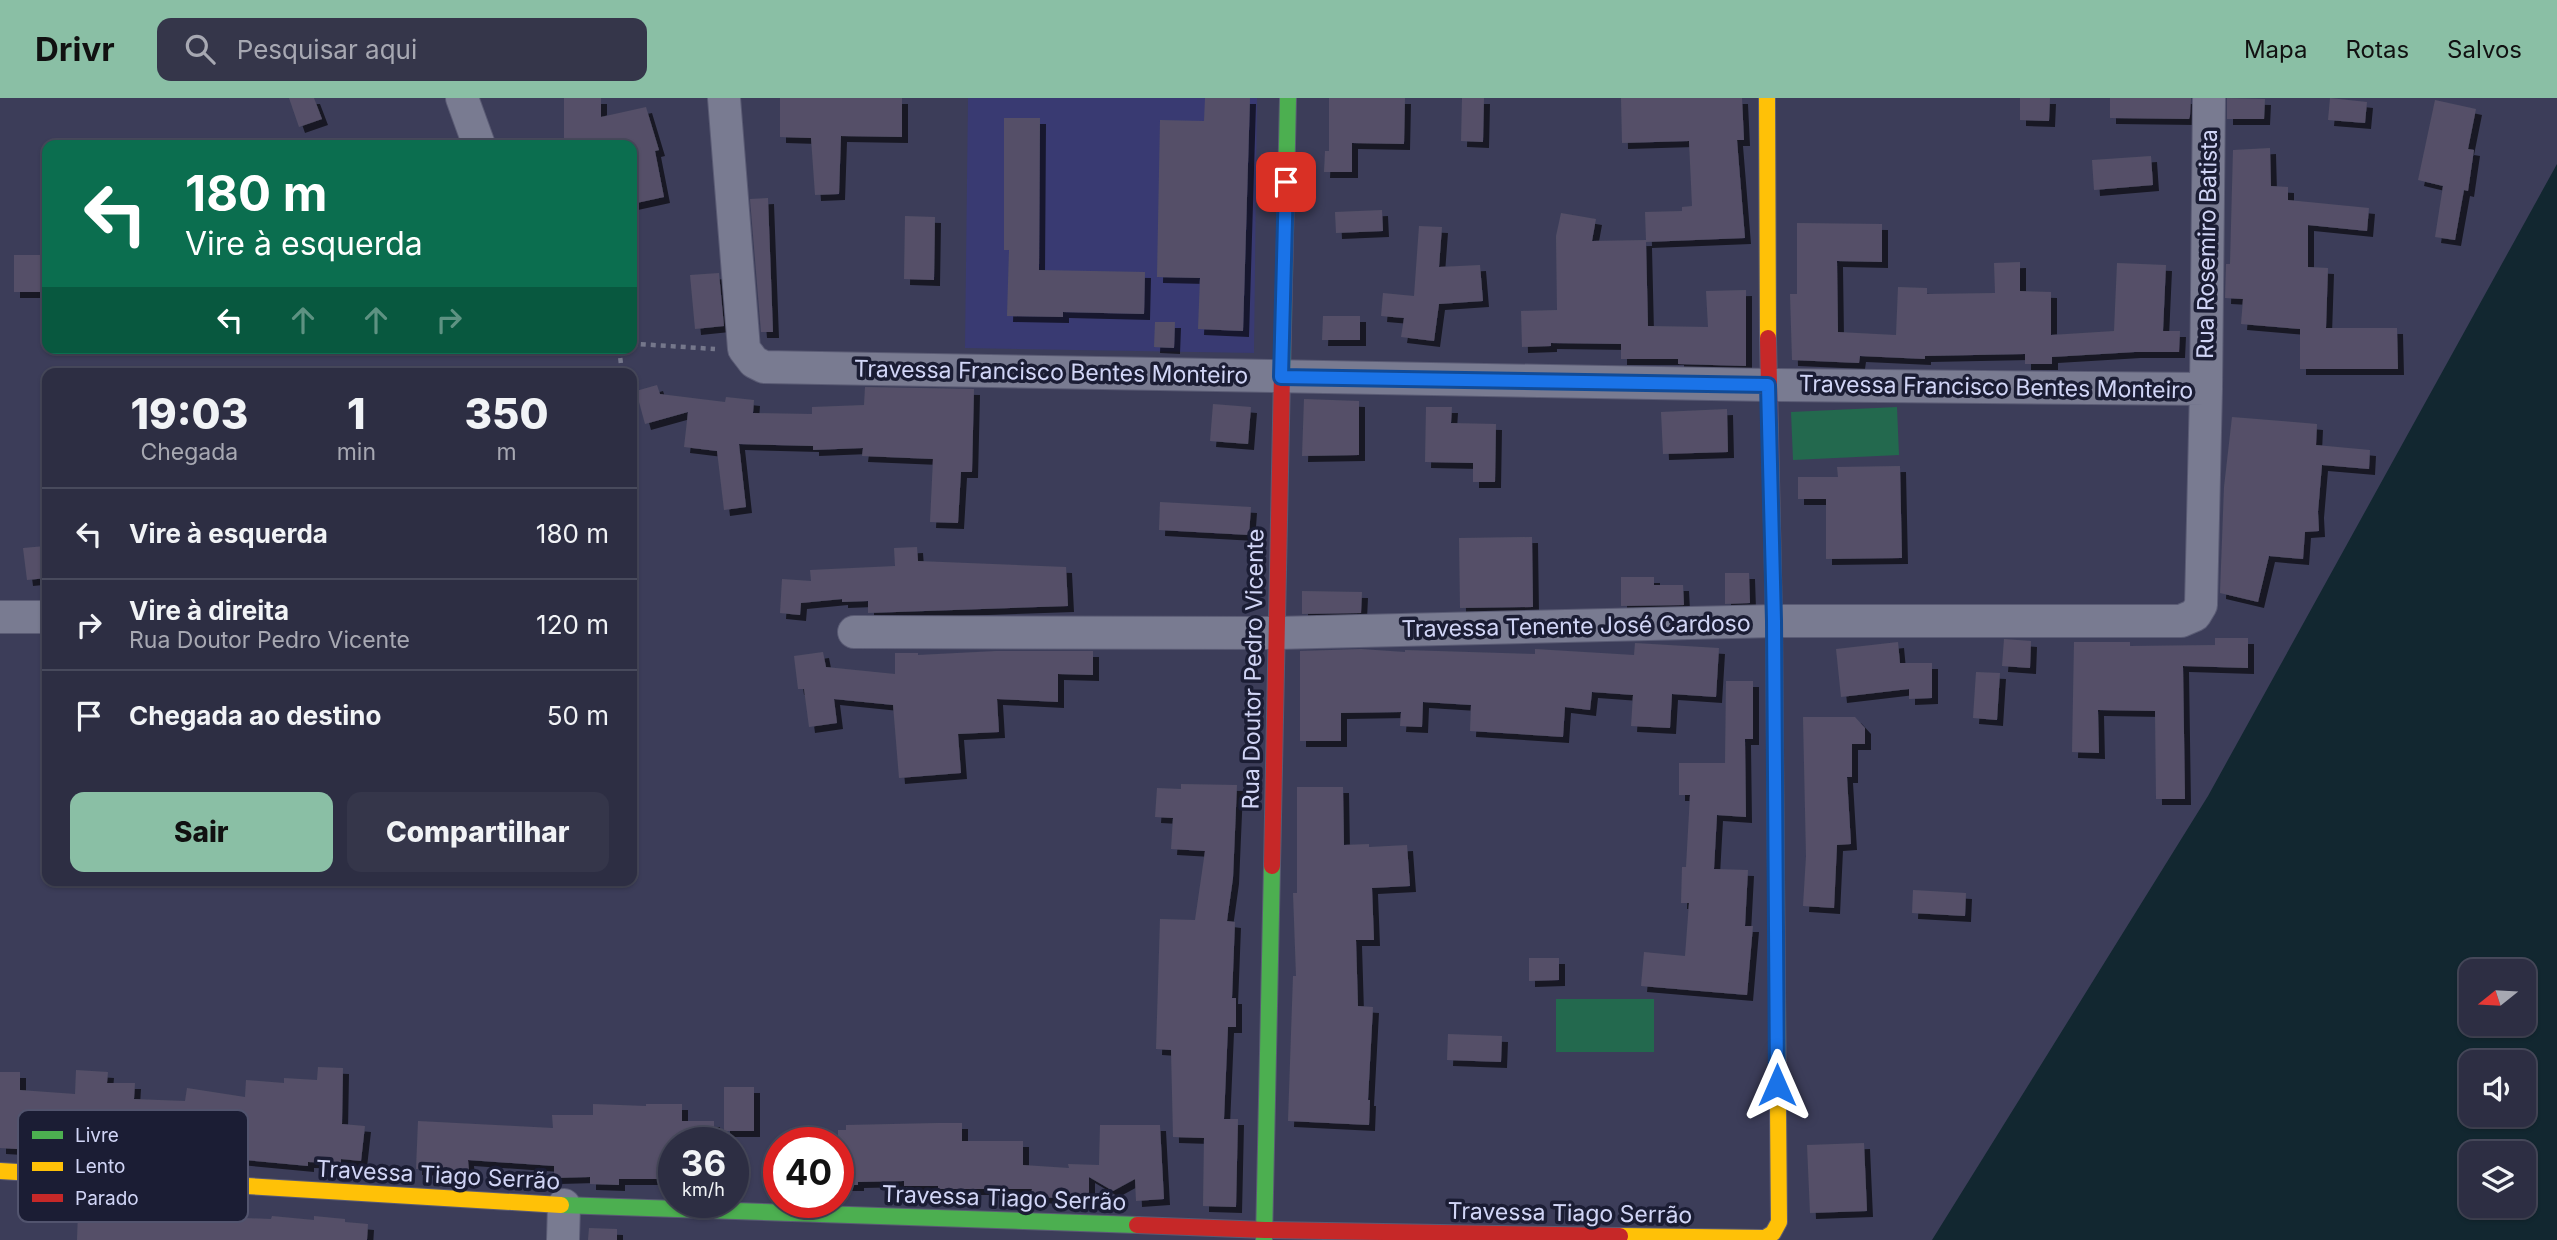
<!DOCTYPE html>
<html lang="pt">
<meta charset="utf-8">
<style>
body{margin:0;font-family:Inter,sans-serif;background:#35364a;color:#f1f3f6;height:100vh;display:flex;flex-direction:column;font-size:26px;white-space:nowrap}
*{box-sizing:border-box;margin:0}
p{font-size:23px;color:#a7a8b2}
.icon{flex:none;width:38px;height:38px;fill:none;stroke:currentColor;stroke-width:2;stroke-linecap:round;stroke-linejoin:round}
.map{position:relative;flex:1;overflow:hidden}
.panel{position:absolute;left:42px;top:270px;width:595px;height:518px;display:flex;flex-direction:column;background:#2d2e43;border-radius:14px;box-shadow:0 2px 5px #0004,0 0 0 2px #484a5c}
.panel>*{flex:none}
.hud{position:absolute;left:42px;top:42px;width:595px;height:214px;border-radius:14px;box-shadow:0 2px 5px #0004,0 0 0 2px #484a5c;background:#0b6e4f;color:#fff;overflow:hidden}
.needle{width:46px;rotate:252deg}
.controls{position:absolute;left:2459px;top:861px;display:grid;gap:14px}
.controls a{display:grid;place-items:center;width:77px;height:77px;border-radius:14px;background:#2d2e43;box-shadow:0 2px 5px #0004,0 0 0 2px #484a5c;font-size:35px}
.speed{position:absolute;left:658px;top:1029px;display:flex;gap:14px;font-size:35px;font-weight:700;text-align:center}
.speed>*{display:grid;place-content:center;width:91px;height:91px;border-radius:50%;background:#2d2e43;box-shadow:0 2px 5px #0004,0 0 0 2px #484a5c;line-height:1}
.speed small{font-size:18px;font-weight:400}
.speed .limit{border:10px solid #d22;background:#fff;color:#111}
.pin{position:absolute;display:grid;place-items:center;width:60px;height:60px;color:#fff;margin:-30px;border-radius:14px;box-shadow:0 4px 10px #0006}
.me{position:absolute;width:77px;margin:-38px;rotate:0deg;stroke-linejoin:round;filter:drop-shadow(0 0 5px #0008)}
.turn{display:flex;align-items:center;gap:24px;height:147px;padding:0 28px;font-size:32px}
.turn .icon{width:91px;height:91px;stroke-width:2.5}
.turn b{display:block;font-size:49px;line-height:60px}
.lanes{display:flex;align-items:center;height:66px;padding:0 28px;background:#0003;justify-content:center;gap:35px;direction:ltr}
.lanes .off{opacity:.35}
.eta{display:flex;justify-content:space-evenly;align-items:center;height:119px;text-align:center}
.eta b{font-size:42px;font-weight:800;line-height:49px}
.cta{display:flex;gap:14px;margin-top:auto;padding:14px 28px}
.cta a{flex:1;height:80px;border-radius:14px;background:#8abfa5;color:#111;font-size:28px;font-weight:800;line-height:80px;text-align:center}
.cta a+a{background:#35364a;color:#f1f3f6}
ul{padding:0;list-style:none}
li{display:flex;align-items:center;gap:21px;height:91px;padding:0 28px;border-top:2px solid #484a5c}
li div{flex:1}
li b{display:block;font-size:26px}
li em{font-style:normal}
header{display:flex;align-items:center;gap:42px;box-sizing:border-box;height:98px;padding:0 35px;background:#8abfa5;color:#111}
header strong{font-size:33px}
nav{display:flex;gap:38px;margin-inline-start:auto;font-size:24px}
.search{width:490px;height:63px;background:#35364a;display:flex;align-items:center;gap:18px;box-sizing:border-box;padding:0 24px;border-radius:14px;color:#a7a8b2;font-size:26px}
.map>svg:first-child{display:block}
</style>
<header>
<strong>Drivr</strong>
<div class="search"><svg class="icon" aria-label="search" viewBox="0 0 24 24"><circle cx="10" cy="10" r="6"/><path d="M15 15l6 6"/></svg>Pesquisar aqui</div>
<nav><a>Mapa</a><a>Rotas</a><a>Salvos</a></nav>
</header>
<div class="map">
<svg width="2557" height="1142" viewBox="0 0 2557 1142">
<defs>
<filter id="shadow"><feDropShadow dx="6" dy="6" stdDeviation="0" flood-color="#0009"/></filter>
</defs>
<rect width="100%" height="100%" fill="#3c3d59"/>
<!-- built -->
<path fill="#393a72" d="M 968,0 L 1257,0 L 1254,255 L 965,250 Z"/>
<!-- green -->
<path fill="#23694e" d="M 1897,309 L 1899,357 L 1793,362 L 1791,314 Z
M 1556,901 L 1654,901 L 1654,954 L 1556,954 Z"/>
<!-- water -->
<path fill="#122730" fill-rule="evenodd" d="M 2557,66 L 2557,1142 L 1932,1142 L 2208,698 ZM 2471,873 L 2524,873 L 2524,926 L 2471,926 ZM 2471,964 L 2524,964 L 2524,1017 L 2471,1017 ZM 2471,1055 L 2524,1055 L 2524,1108 L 2471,1108 Z"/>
<!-- building -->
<path fill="#545067" filter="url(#shadow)" d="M 289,0 L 314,0 L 322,21 L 299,29 Z
M 564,0 L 601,0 L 601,19 L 646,9 L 659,52 L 655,53 L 664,99 L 632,106 L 632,47 L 625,47 L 624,43 L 564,43 Z
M 780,0 L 902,0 L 902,39 L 841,38 L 839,96 L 815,97 L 811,40 L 780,39 Z
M 1205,0 L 1250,0 L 1243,233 L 1198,231 L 1200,180 L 1157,179 L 1160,22 L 1204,23 Z
M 1329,0 L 1405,0 L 1404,46 L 1352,45 L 1352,74 L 1324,74 L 1325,53 L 1329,53 Z
M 1462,0 L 1484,0 L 1483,44 L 1461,43 Z
M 1621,0 L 1742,0 L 1744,42 L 1737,42 L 1745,140 L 1646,144 L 1648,228 L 1708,229 L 1706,193 L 1746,192 L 1746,268 L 1678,266 L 1678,261 L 1621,261 L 1621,246 L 1551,245 L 1551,248 L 1522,249 L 1521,213 L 1557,212 L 1556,138 L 1561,115 L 1596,121 L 1592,143 L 1646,142 L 1645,114 L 1682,113 L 1682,109 L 1692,108 L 1689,43 L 1622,45 Z
M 2020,0 L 2050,0 L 2049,23 L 2020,22 Z
M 2110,0 L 2191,0 L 2190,18 L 2189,21 L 2110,20 Z
M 2227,0 L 2265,1 L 2264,21 L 2227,21 Z
M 2330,0 L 2367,4 L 2365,25 L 2328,22 Z
M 2435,2 L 2476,11 L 2468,51 L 2474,52 L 2468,93 L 2464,92 L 2455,142 L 2435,139 L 2443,88 L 2418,82 Z
M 1004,20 L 1040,20 L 1039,172 L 1145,174 L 1144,216 L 1063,214 L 1063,219 L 1007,218 L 1009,152 L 1004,152 Z
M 2270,50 L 2271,88 L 2288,89 L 2288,102 L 2369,110 L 2367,133 L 2308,127 L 2308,169 L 2328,170 L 2326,230 L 2397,230 L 2398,271 L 2300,271 L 2300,231 L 2241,226 L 2243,201 L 2225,200 L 2226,166 L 2230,166 L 2233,52 Z
M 2151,58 L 2153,87 L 2094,92 L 2092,62 Z
M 768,100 L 773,234 L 761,234 L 750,101 Z
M 1382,112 L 1383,133 L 1336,135 L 1335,114 Z
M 905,118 L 935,119 L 934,182 L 904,181 Z
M 1797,125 L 1882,126 L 1882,164 L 1837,163 L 1838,234 L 1896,237 L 1898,189 L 1927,190 L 1927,196 L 1995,195 L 1994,165 L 2020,164 L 2020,193 L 2051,194 L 2051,237 L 2114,233 L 2117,165 L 2166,167 L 2163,233 L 2180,233 L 2179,254 L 2135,254 L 2052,259 L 2052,266 L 2025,266 L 2025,256 L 1925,258 L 1925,261 L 1860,258 L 1859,265 L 1792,262 L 1790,196 L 1797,196 Z
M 1419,128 L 1442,129 L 1439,169 L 1480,167 L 1483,203 L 1439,206 L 1434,243 L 1401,239 L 1404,220 L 1381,218 L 1383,195 L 1414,198 Z
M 14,157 L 41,157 L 41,194 L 14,194 Z
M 719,175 L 724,228 L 695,231 L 690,177 Z
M 1323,218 L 1360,218 L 1360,242 L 1322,242 Z
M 1155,224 L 1175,224 L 1174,250 L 1154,249 Z
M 657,287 L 660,296 L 725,304 L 726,299 L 754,302 L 753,315 L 812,316 L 812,309 L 864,307 L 865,289 L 974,291 L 972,374 L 961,374 L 958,425 L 930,424 L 933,361 L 862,358 L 863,350 L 813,352 L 813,348 L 739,346 L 746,409 L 724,412 L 717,353 L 684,349 L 688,314 L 645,326 L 636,293 Z
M 1304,301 L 1359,303 L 1359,357 L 1302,358 Z
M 1213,306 L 1251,309 L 1248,346 L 1210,343 Z
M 1426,309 L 1452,309 L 1451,325 L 1496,326 L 1495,384 L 1473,384 L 1473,365 L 1425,364 Z
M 1727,311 L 1728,354 L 1663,356 L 1661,314 Z
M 2232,319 L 2317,326 L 2316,347 L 2370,352 L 2369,371 L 2322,367 L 2318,414 L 2319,433 L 2305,434 L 2303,461 L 2269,458 L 2258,504 L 2220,495 L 2224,389 Z
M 1900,368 L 1902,460 L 1826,461 L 1826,401 L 1798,401 L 1798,379 L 1838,379 L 1837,369 Z
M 1160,404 L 1251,409 L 1249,437 L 1159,432 Z
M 1532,439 L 1533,509 L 1460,510 L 1459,440 Z
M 45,448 L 47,480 L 27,482 L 23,450 Z
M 917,449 L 918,463 L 1066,469 L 1068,508 L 868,515 L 868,503 L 842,504 L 842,501 L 801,505 L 800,517 L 780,515 L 782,481 L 811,483 L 810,472 L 895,468 L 894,450 Z
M 1725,475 L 1749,475 L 1750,505 L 1725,506 Z
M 1621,479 L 1654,479 L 1654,487 L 1683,487 L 1684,507 L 1621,508 Z
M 1302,493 L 1362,494 L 1361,515 L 1302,516 Z
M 2215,540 L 2248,540 L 2248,570 L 2183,568 L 2185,701 L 2156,701 L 2155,613 L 2098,612 L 2099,655 L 2072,654 L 2074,544 L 2130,544 L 2130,548 L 2215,547 Z
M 2004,541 L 2031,543 L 2030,570 L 2002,568 Z
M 1898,544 L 1900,565 L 1932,565 L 1932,600 L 1909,601 L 1909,591 L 1841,599 L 1836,551 Z
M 1635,545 L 1719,550 L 1716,599 L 1672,596 L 1670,630 L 1631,628 L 1633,597 L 1592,594 L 1590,612 L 1565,609 L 1563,639 L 1470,633 L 1471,607 L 1423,604 L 1422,629 L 1400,628 L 1401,614 L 1341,615 L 1341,643 L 1300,643 L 1300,553 L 1361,551 L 1405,554 L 1405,552 L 1535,556 L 1535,551 L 1634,557 Z
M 996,553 L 1093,553 L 1093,577 L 1058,576 L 1058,604 L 997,601 L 999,634 L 958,636 L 961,675 L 899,680 L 893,607 L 834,601 L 837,625 L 809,629 L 804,591 L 798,591 L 794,558 L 823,554 L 826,569 L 895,576 L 895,555 L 918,555 L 918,557 Z
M 1976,574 L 2000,575 L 1997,622 L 1973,620 Z
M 1726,583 L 1753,583 L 1753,641 L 1745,641 L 1746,719 L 1717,717 L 1714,771 L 1748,772 L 1745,828 L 1753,828 L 1747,897 L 1641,888 L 1644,854 L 1685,858 L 1689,805 L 1681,805 L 1682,769 L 1686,769 L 1690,697 L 1679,697 L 1679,665 L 1725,665 Z
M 1803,619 L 1855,619 L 1865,630 L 1865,646 L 1852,646 L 1852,679 L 1847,679 L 1851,746 L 1837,747 L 1834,810 L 1803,808 L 1806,758 Z
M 1181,686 L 1237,687 L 1233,780 L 1227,823 L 1235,824 L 1232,900 L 1236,900 L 1236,929 L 1228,929 L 1224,1021 L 1238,1021 L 1236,1109 L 1203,1108 L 1204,1040 L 1173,1039 L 1171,952 L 1156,951 L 1160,821 L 1195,822 L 1205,753 L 1171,751 L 1173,720 L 1155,719 L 1157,690 L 1181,691 Z
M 1297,689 L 1343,689 L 1344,747 L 1369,746 L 1369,749 L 1407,747 L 1410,788 L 1372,790 L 1374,842 L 1356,842 L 1358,908 L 1373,909 L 1368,1002 L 1370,1002 L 1369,1027 L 1288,1023 L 1293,878 L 1296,878 L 1293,795 L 1297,795 Z
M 1913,792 L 1966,795 L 1965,818 L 1912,815 Z
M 1529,860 L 1559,860 L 1559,882 L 1529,883 Z
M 1448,936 L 1502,938 L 1501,964 L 1447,962 Z
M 318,969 L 343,970 L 342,1026 L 365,1028 L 361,1063 L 341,1061 L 341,1065 L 308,1064 L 308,1068 L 235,1061 L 235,1065 L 212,1064 L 213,1031 L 168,1024 L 167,1060 L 0,1050 L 0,974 L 20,974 L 20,992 L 75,996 L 76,972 L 108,974 L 107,985 L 135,985 L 134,1001 L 185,1003 L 187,990 L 245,999 L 246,982 L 284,985 L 284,980 L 317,982 Z
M 724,989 L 754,989 L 754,1033 L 724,1033 Z
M 593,1006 L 646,1008 L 646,1006 L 682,1006 L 682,1023 L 714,1023 L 714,1045 L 674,1045 L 674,1081 L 619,1081 L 619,1087 L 590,1086 L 590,1079 L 554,1080 L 554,1068 L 468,1062 L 469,1073 L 416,1071 L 418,1023 L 553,1030 L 552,1017 L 593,1017 Z
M 938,1025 L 962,1025 L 962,1043 L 1023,1043 L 1023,1067 L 1069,1070 L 1068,1066 L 1099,1067 L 1100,1027 L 1160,1027 L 1164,1101 L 1136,1103 L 1135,1081 L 1113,1093 L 1089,1079 L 1089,1101 L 1031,1099 L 1032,1091 L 938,1091 L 938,1088 L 904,1088 L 904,1083 L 858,1084 L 858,1087 L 838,1087 L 838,1032 L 846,1032 L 846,1027 Z
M 1864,1045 L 1867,1113 L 1810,1115 L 1807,1047 Z
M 78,1114 L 171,1114 L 171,1117 L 271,1121 L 272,1118 L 314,1122 L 314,1118 L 345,1121 L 345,1124 L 368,1126 L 367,1142 L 77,1142 Z
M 589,1130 L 617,1131 L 617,1142 L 588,1142 Z"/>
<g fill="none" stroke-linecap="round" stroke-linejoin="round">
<defs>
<path id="street" d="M 462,0 L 479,47
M 724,0 L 744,251 L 754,264 L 764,269 L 1768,287 L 2206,291
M 0,519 L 47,519
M 854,534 L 1276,535 L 1774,523 L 2181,523 L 2195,517 L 2201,507 L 2206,291 L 2209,0
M 563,1142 L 564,1107"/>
<path id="fast" d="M 1282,275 L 1288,0
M 561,1107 L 1137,1127
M 1264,1142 L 1272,768"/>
<path id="slow" d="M 1767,0 L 1768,240
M 0,1073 L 561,1107
M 1620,1138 L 1765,1140 L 1773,1135 L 1779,1124 L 1776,778"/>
<path id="jam" d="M 1768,240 L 1774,523 L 1776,778
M 1272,768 L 1282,275
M 1137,1127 L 1265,1132 L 1620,1138"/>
</defs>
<!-- street casing -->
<use href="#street" stroke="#5a5b74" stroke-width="34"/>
<!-- fast casing -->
<use href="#fast" stroke="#5a5b74" stroke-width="18"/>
<!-- slow casing -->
<use href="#slow" stroke="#5a5b74" stroke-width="18"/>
<!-- jam casing -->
<use href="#jam" stroke="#5a5b74" stroke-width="18"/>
<!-- path -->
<path stroke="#75778b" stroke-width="4.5" stroke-dasharray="5 5" stroke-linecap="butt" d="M 632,250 L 638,246 L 715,251
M 622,275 L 620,258 L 631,250"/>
<!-- street -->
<use href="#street" stroke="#797b91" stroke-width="32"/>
<!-- fast -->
<use href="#fast" stroke="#4caf50" stroke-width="16"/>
<!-- slow -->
<use href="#slow" stroke="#ffc107" stroke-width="16"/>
<!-- jam -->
<use href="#jam" stroke="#c62828" stroke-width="16"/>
</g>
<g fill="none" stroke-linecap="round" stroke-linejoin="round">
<defs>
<path id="route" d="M 1286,84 L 1281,279 L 1768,287 L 1774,523 L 1777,987"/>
</defs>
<!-- route casing -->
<use href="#route" stroke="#114b97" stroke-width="18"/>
<!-- route -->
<use href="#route" stroke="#1a73e8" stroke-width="12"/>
</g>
<g text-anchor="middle" stroke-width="7" stroke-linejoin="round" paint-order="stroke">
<!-- street labels -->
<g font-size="23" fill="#d1d5f6" stroke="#1b1d34">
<text transform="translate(2207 146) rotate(-89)" y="8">Rua Rosemiro Batista</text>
<text transform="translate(1051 274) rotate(1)" y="8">Travessa Francisco Bentes Monteiro</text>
<text transform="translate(1996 289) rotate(1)" y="8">Travessa Francisco Bentes Monteiro</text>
<text transform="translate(1576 528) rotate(-1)" y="8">Travessa Tenente José Cardoso</text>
<text transform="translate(1253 571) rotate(-89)" y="8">Rua Doutor Pedro Vicente</text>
<text transform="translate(438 1077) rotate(3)" y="8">Travessa Tiago Serrão</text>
<text transform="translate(1004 1100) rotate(2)" y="8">Travessa Tiago Serrão</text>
<text transform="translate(1570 1115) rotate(1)" y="8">Travessa Tiago Serrão</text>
</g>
</g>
<!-- legend -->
<rect x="18" y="1012" width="230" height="112" rx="10" fill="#1b1d34" stroke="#52546e" stroke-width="2"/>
<rect x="32" y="1033" width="31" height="8" fill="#4caf50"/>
<rect x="32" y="1064" width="31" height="9" fill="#ffc107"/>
<rect x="32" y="1096" width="31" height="8" fill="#c62828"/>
<g font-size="19" fill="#d1d5f6">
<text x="75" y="1044">Livre</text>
<text x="75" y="1075">Lento</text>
<text x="75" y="1107">Parado</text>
</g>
</svg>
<div class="controls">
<a><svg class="needle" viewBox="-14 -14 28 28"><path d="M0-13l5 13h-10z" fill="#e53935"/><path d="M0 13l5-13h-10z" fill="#a7a8b2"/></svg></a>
<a><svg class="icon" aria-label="sound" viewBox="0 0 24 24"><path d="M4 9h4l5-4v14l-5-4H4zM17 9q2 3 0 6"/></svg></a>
<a><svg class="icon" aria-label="layers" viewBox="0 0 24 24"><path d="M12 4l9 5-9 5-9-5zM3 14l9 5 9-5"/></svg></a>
</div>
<div class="speed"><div>36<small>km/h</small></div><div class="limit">40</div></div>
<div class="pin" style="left:1286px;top:84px;background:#d93025"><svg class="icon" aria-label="arrive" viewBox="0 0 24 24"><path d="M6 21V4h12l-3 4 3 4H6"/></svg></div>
<svg class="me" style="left:1777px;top:987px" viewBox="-20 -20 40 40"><path d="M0-17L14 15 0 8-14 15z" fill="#1a73e8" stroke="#fff" stroke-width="4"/></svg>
<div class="hud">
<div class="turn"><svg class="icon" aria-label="left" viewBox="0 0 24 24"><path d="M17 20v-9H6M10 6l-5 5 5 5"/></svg><div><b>180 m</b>Vire à esquerda</div></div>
<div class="lanes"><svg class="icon" aria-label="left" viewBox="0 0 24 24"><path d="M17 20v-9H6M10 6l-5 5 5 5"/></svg><svg class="icon off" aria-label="ahead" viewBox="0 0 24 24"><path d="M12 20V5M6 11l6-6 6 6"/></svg><svg class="icon off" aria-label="ahead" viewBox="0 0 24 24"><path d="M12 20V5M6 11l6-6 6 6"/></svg><svg class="icon off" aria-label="right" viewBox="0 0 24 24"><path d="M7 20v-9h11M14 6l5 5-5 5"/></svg></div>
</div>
<section class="panel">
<div class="eta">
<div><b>19:03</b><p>Chegada</p></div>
<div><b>1</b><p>min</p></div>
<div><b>350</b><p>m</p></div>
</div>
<ul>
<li><svg class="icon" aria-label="left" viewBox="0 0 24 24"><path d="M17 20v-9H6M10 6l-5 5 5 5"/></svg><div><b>Vire à esquerda</b></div><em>180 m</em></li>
<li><svg class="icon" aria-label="right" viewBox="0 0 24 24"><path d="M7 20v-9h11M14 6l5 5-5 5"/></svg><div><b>Vire à direita</b><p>Rua Doutor Pedro Vicente</p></div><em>120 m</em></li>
<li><svg class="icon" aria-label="arrive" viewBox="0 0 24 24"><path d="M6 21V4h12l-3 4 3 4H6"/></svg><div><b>Chegada ao destino</b></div><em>50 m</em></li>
</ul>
<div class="cta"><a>Sair</a><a>Compartilhar</a></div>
</section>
</div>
